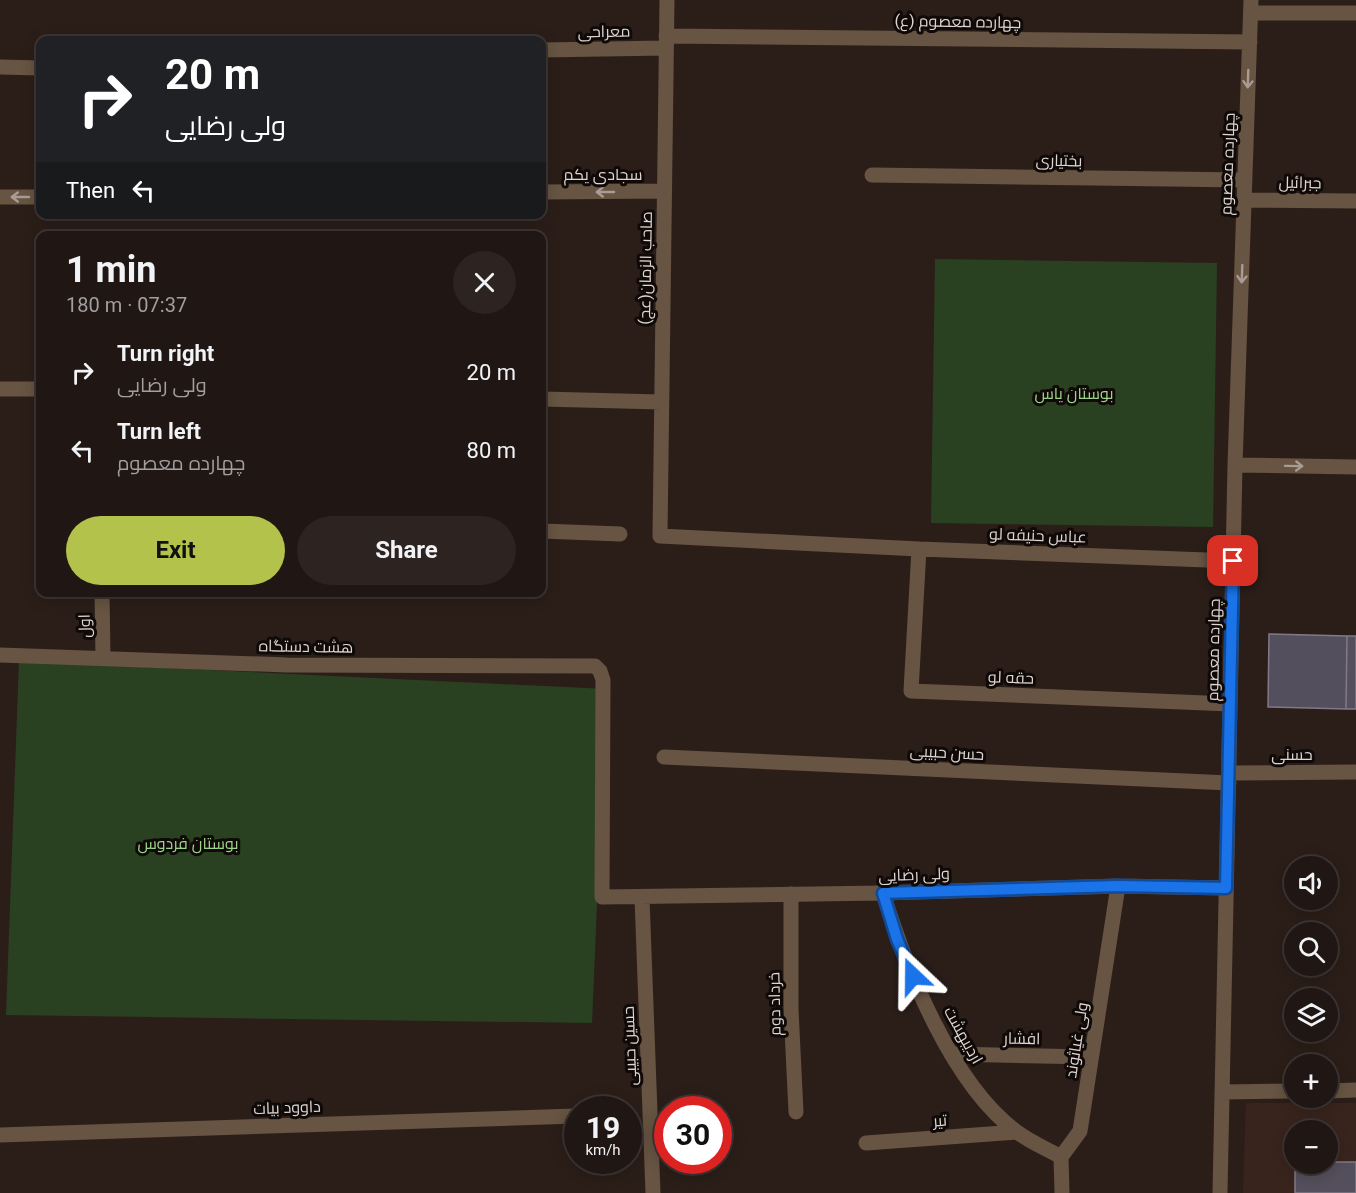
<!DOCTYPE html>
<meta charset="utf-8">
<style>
body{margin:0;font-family:Roboto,Cairo,sans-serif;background:#2d2321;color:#f1f3f6;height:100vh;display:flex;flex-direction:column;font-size:22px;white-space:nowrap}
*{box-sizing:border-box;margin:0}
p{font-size:20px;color:#a29fa0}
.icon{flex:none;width:33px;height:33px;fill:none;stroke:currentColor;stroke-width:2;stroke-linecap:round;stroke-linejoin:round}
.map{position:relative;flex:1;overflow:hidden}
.side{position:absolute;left:36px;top:231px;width:510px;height:366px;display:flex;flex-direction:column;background:#201613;border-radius:12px;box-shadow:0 3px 15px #0003,0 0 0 2px #3d3533}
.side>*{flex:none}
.hud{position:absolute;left:36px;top:36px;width:510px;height:183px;border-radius:12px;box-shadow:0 3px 15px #0003,0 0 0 2px #3d3533;background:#202124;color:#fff;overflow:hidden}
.buttons{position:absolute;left:1284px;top:856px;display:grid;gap:12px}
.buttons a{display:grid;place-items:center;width:54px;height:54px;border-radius:50%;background:#201613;box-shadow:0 3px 15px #0003,0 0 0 2px #3d3533;font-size:30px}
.speed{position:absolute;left:564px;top:1096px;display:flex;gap:12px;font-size:30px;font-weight:700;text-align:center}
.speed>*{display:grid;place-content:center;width:78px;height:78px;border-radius:50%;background:#201613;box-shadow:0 3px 15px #0003,0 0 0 2px #3d3533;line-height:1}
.speed small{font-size:15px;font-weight:400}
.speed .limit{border:9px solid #d22;background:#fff;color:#111}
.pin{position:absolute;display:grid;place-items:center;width:51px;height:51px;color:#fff;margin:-26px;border-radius:12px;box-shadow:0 3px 9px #0006}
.me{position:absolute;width:66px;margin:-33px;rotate:337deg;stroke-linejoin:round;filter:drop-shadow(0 0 4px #0008)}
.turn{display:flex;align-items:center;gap:21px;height:126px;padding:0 30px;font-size:27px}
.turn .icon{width:78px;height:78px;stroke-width:2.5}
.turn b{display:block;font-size:42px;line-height:51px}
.then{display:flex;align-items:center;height:57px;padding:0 30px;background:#0003;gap:12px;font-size:22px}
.round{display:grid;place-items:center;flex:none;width:63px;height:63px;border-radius:32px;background:#2d2321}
.head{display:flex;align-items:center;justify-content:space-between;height:102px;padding:0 30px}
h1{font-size:36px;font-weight:700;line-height:45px}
.cta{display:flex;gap:12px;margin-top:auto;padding:12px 30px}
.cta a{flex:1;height:69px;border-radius:36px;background:#b3c24b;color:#111;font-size:24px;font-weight:700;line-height:69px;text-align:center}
.cta a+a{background:#2d2321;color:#f1f3f6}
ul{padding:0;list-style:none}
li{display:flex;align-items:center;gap:18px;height:78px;padding:0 30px}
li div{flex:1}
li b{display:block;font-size:22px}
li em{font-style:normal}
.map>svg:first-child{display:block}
</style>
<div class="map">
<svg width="1356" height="1193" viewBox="0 0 1356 1193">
<rect width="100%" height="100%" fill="#2b1e19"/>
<!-- built -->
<path fill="#38241d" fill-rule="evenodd" d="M 1246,1103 L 1356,1103 L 1356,1193 L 1243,1193 ZM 1294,1131 L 1328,1131 L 1328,1164 L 1294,1164 Z"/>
<!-- green -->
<path fill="#2a4121" d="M 935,259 L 1217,263 L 1213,527 L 931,523 Z
M 19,661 L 606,689 L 592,1023 L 6,1015 Z"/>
<!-- building -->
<path fill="#544f5c" stroke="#807a88" stroke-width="1.5" d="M 1269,634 L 1347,636 L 1346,709 L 1268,707 Z
M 1347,636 L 1356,636 L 1356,709 L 1346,709 Z
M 1328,1145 L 1331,1145 L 1331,1162 L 1356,1162 L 1356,1193 L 1295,1193 L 1295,1164 L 1328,1164 Z"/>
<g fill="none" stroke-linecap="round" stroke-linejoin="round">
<!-- minor -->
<path stroke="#675442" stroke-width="15" d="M 667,0 L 660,536 L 919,549
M 1251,13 L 1356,13
M 666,36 L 1250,42
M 542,50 L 666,48
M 0,67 L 40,68
M 872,175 L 1245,180
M 542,192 L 664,191
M 0,197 L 40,197
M 1244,200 L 1356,201
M 0,389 L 40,389
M 542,399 L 661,402
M 1235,465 L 1356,467
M 542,531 L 620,534
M 102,592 L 103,658
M 0,655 L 287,665 L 595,666 L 600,671 L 603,680 L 602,897 L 883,893 L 1118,886 L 1226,888
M 1230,704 L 911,691 L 919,549 L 1233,561
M 664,757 L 1229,783
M 1229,773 L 1356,772
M 883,893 C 906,968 952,1085 1017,1132 C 1030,1142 1047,1149 1061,1157
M 791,894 L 791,1009 L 796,1112
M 642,898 L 653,1193
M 951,1054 L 1091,1057
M 1328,1091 L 1356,1090
M 1222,1092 L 1294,1091
M 0,1135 L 575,1116
M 866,1143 L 1017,1132
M 1062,1193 L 1061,1157 L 1080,1131 L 1118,886
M 1220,1193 L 1235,465 L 1251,0"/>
</g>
<!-- one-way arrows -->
<defs><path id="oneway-shaft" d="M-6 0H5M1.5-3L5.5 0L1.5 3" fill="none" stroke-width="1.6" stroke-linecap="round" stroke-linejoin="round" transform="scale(1.5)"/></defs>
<g stroke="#a99c92">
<use href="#oneway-shaft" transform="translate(1248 79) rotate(92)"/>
<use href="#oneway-shaft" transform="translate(605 192) rotate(180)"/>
<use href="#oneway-shaft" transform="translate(20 197) rotate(180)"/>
<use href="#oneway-shaft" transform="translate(1242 274) rotate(92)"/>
<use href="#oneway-shaft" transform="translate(1294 466) rotate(1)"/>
</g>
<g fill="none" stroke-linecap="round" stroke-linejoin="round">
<defs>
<path id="route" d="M 913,976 L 897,939 L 883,893 L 1118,886 L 1226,888 L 1233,561"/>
</defs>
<!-- route casing -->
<use href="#route" stroke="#114b97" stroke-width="15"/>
<!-- route -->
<use href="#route" stroke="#1a73e8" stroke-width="10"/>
</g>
<g text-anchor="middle" stroke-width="6" stroke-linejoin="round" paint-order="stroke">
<!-- street labels -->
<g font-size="16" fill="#dfd6d3" stroke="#0f0a08">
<text transform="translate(958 21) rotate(1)" y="6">چهارده معصوم (ع)</text>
<text transform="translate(604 31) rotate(-1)" y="6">معراحی</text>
<text transform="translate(1059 160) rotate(1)" y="6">بختیاری</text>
<text transform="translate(1227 164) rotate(-88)" y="6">چهارده معصوم</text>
<text x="603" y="180">سجادی یکم</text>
<text transform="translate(1300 182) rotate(1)" y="6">جبرائیل</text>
<text transform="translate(645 268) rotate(-89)" y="6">صاحب الزمان(عج)</text>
<text transform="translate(1038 535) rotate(2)" y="6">عباس حنیفه لو</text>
<text transform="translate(84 626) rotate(-91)" y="6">اول</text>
<text transform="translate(306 646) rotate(1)" y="6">هشت دستگاه</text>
<text transform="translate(1213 650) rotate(-89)" y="6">چهارده معصوم</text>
<text transform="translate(1011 677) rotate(2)" y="6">حقه لو</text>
<text transform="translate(947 752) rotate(3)" y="6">حسن حبیبی</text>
<text x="1292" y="760">حسنی</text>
<text transform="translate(914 874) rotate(-2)" y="6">ولی رضایی</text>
<text transform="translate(774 1004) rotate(-91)" y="6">خرداد دوم</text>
<text transform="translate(964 1035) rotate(61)" y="6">اردیبهشت</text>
<text transform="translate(1022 1038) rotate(1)" y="6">افشار</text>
<text transform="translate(1076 1040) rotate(-81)" y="6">ولی غیاثوند</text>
<text transform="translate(629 1046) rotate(-92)" y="6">حسین حبیبی</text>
<text transform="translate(287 1107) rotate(-2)" y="6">داوود بیات</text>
<text transform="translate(940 1120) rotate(-4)" y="6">تیر</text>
</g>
<!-- park labels -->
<g font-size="16" fill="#9fd48c" stroke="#0f0a08">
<text x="1074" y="399">بوستان یاس</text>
<text x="188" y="849">بوستان فردوس</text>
</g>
</g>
</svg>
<div class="buttons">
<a><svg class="icon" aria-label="sound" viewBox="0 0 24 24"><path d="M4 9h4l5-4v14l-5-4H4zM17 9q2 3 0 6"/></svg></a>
<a><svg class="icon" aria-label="search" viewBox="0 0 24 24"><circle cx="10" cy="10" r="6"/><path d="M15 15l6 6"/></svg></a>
<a><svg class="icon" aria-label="layers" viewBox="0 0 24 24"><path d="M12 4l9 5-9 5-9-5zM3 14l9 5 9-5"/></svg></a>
<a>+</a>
<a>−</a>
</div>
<div class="speed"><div>19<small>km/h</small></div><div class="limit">30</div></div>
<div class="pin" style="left:1233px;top:561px;background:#d93025"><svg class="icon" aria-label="arrive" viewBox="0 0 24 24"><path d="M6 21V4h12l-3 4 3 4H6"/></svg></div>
<svg class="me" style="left:913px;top:976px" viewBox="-20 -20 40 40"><path d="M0-17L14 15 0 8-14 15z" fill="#1a73e8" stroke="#fff" stroke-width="4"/></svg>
<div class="hud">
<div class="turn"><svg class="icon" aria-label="right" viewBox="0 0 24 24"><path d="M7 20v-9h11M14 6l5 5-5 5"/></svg><div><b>20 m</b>ولی رضایی</div></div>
<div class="then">Then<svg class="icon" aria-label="left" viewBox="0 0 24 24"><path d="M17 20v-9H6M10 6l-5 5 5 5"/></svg></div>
</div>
<section class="side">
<div class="head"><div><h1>1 min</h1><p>180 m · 07:37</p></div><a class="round"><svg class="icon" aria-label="close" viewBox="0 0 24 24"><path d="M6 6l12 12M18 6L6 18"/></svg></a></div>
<ul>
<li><svg class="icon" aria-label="right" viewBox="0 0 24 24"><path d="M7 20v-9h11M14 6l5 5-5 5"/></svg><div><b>Turn right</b><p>ولی رضایی</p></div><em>20 m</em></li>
<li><svg class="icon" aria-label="left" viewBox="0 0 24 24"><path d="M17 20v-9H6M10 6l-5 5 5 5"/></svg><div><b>Turn left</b><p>چهارده معصوم</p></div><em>80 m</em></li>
</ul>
<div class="cta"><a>Exit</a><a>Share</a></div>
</section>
</div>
